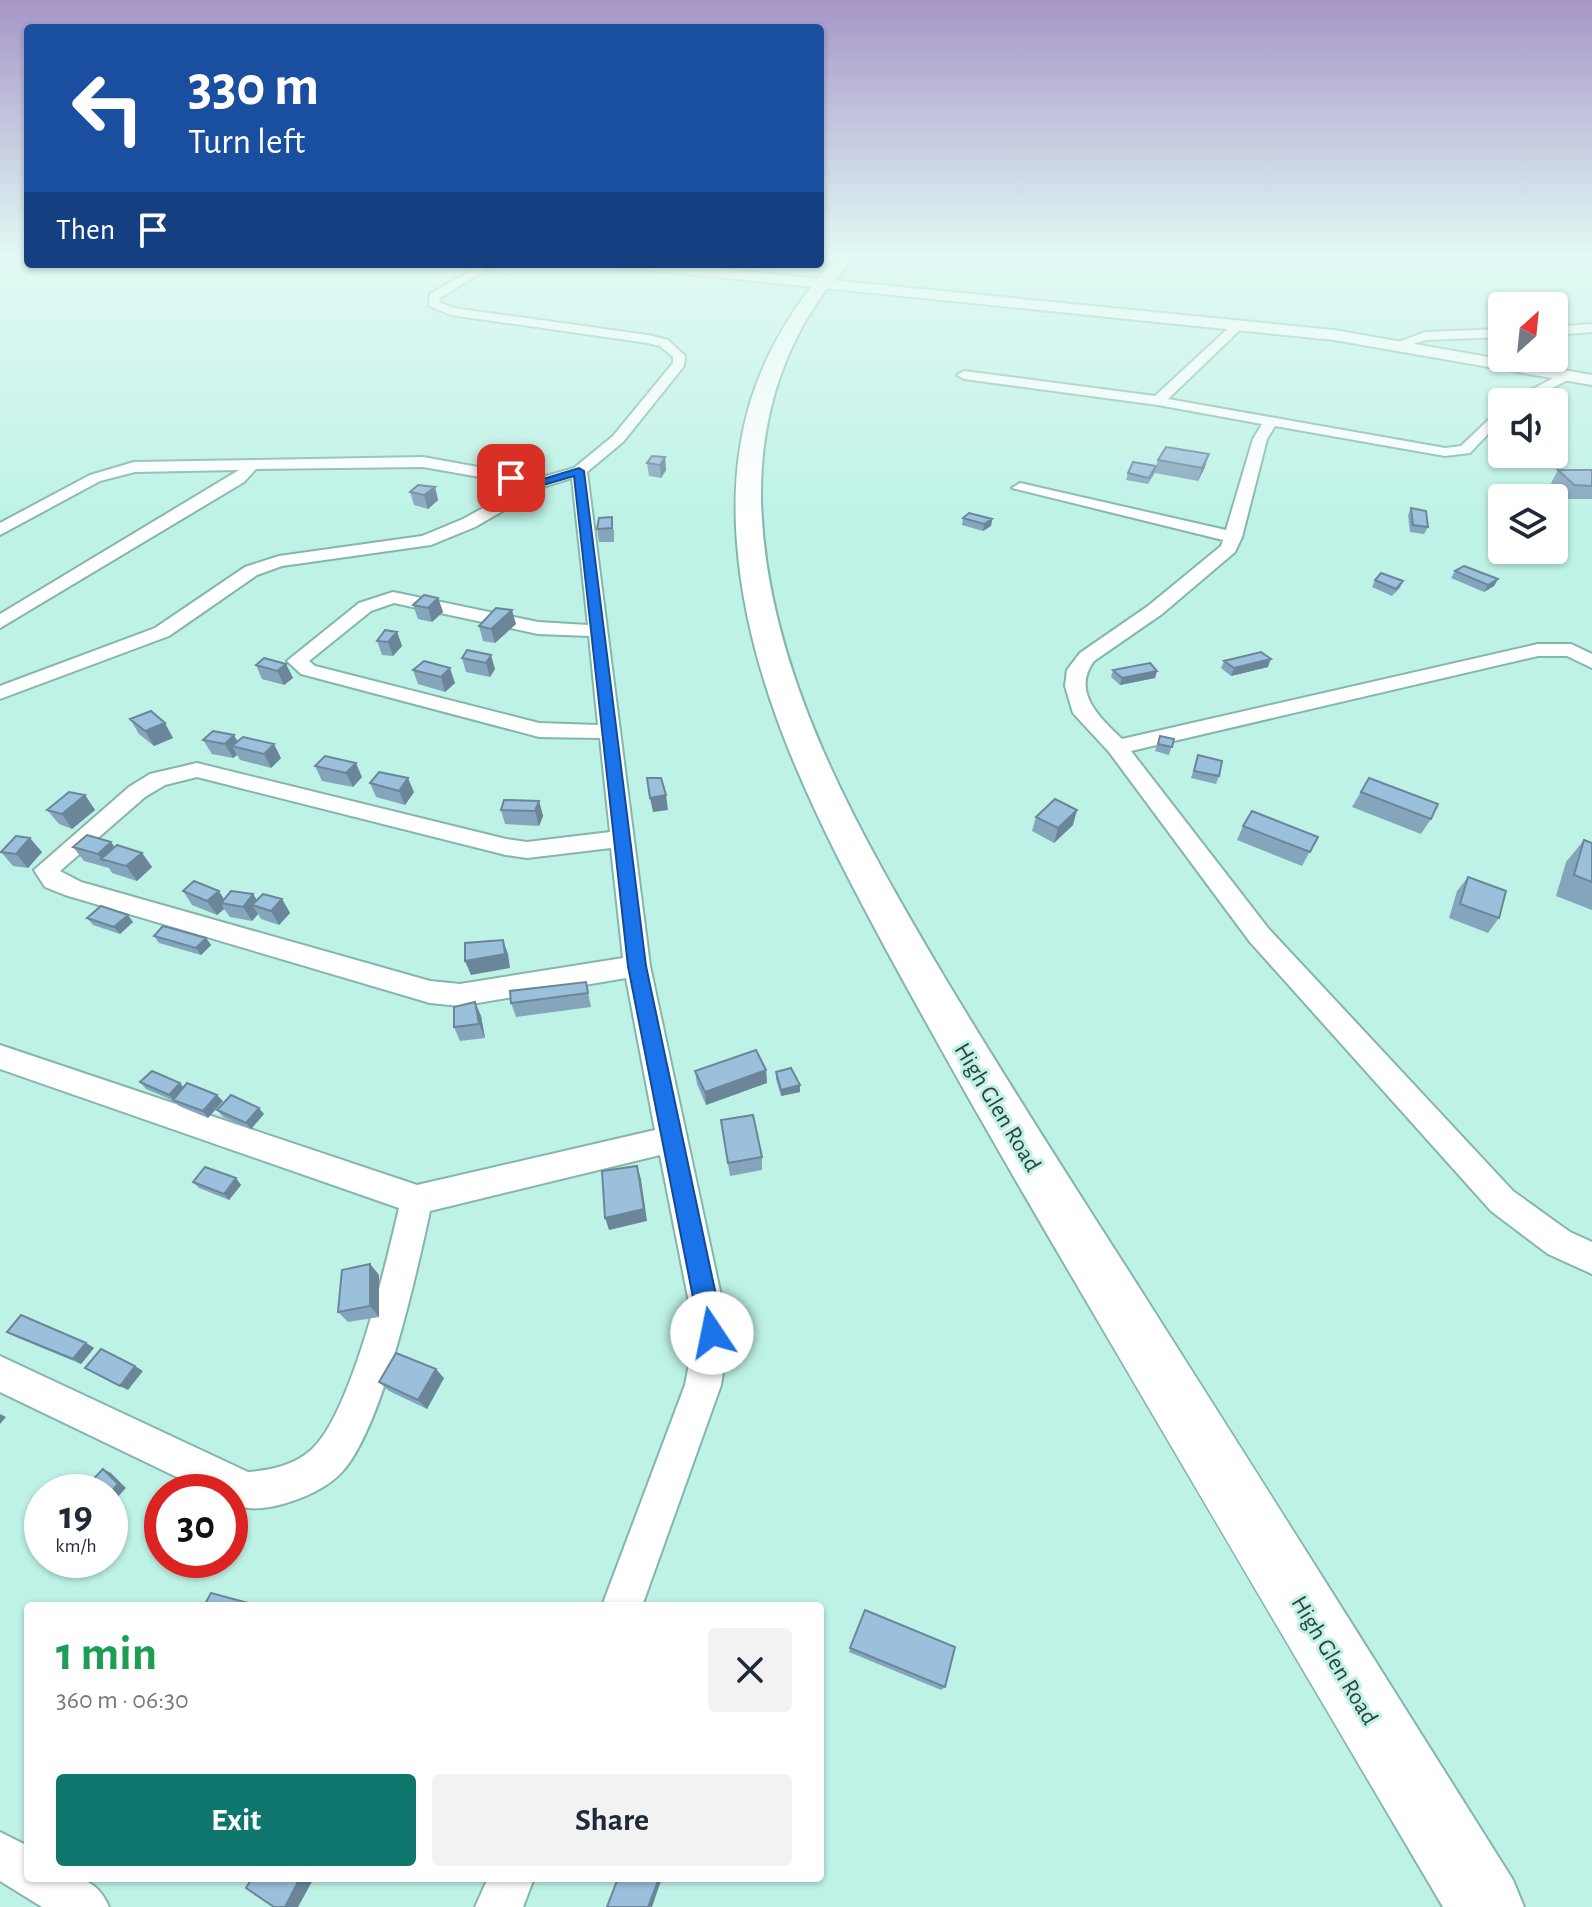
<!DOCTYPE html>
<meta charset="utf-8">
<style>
body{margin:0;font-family:"Alegreya Sans",sans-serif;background:#f2f2f3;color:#1f2937;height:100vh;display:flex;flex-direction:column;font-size:30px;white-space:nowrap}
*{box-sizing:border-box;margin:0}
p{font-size:26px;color:#747a83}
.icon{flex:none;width:44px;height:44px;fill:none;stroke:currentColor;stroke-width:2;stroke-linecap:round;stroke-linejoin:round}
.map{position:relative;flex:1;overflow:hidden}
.drawer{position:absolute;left:24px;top:1602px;width:800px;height:280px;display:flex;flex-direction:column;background:#fff;border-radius:8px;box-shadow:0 2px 6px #0004}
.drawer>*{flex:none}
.guide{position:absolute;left:24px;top:24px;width:800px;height:244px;border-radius:8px;box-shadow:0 2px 6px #0004;background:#1a4fa0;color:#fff;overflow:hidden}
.needle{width:52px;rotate:27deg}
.tools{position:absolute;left:1488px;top:292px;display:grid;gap:16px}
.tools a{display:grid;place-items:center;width:80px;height:80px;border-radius:8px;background:#fff;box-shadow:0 2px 6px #0004;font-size:40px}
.speed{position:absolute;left:24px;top:1474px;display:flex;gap:16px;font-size:40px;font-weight:700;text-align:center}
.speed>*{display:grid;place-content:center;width:104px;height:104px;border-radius:50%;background:#fff;box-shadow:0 2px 6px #0004;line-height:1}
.speed small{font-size:20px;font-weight:400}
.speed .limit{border:12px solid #d22;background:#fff;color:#111}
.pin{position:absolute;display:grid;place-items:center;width:68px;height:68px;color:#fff;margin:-34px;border-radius:16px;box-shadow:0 4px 12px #0006}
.me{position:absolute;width:88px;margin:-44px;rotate:349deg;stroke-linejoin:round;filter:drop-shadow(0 0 6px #0008)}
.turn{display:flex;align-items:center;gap:28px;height:168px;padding:0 32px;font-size:36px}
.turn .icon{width:104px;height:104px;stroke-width:2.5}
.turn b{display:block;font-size:56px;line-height:68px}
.then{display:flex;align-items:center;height:76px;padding:0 32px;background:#0003;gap:16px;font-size:30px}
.round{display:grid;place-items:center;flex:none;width:84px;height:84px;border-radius:8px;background:#f2f2f3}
.overview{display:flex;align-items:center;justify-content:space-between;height:136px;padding:0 32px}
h1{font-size:48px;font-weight:700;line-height:60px;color:#1e9e55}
.cta{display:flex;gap:16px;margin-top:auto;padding:16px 32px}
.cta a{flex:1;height:92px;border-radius:8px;background:#0f766e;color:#fff;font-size:32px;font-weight:700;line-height:92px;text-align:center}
.cta a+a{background:#f2f2f3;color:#1f2937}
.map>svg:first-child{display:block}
</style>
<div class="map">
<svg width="1592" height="1907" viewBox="0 0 1592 1907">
<rect width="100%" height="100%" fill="#bef2e6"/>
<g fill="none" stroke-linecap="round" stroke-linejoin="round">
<defs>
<path id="minor" d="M 482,264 L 495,264 L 440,298 L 439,302 L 453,308 L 648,335 L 668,340 L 685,356 L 684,366 L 623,442 L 587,472 L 650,966 L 729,1333 L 721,1385 L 642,1606 L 602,1606 L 685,1385 L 695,1333 L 660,1155 L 430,1211 C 417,1272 382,1429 342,1472 C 327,1488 304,1498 283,1504 C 263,1509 249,1511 230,1503 L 230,1492 L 208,1492 L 0,1392 L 0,1356 L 248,1472 C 271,1470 293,1466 311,1450 C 351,1415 386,1264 399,1208 L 0,1069 L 0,1045 L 417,1185 L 655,1130 L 626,978 L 460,1006 L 430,1003 L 65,895 L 45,887 L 34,870 L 129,787 L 150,774 L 197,763 L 506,839 L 527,842 L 610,832 L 600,738 L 539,737 L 301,674 L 287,661 L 359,603 L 393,592 L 538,622 L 588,625 L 572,478 L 546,486 L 475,527 L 431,545 L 282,566 L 257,575 L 169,636 L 0,699 L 0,686 L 155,628 L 245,567 L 279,556 L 422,536 L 463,519 L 525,485 L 423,467 L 256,469 L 244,482 L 0,628 L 0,614 L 239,470 L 135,472 L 100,481 L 0,535 L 0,523 L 90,475 L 134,462 L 423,457 L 539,478 L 574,468 L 613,436 L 673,363 L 673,357 L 660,346 L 648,343 L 451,315 L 429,306 L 430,294 ZM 394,603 L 538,634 L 589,636 L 598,725 L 539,723 L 315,666 L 309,661 L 371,611 ZM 197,777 L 506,855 L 527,858 L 611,848 L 623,958 L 460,984 L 430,981 L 81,882 L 60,871 L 145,797 L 165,785 Z
M 1236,321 L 1246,324 L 1168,399 L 1445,448 L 1461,446 L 1502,407 L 1502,419 L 1470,453 L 1445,456 L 1275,426 L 1267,439 L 1242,537 L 1235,552 L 1162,614 L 1094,661 C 1071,692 1100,718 1122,739 L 1538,644 L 1571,644 L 1592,654 L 1592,668 L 1567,656 L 1538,656 L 1131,751 L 1268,928 L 1513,1191 L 1570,1232 L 1592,1242 L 1592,1274 L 1548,1254 L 1491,1211 L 1250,942 L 1109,752 L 1073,713 L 1065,686 L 1067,670 L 1080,653 L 1148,606 L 1221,546 L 1223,540 L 1012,488 L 1020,483 L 1226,530 L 1253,439 L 1262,424 L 1158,405 L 964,379 L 957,375 L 964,371 L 1155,396 Z
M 1592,324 L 1592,332 L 1554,335 L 1554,327 Z
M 1502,329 L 1502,337 L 1426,340 L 1399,348 L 1393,344 L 1425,332 Z
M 1565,372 L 1577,375 L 1526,402 L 1508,402 Z
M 0,1832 L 28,1846 L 28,1878 C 63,1878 93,1869 109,1907 L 42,1907 L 0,1881 Z
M 488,1878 L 534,1878 L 523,1907 L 475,1907 Z"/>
<path id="tertiary" d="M 620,264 L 670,264 L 1334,330 L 1592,375 L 1592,385 L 1334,340 L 627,268 Z"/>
<path id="primary" d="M 839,254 L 857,254 C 845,269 831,282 821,297 C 779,356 760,427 761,499 C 765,670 857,829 942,973 C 1006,1080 1073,1184 1140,1289 C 1265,1485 1389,1683 1513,1880 L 1524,1907 L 1443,1907 C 1313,1687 1183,1467 1054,1246 C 997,1149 942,1052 888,953 C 820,826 748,690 737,543 C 728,427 761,339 839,254 Z"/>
</defs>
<!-- minor casing -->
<use href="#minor" stroke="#84b6ab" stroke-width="4"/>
<!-- tertiary casing -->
<use href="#tertiary" stroke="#84b6ab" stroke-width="4"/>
<!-- primary casing -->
<use href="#primary" stroke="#84b6ab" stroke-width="4"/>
<!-- minor -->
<use href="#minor" fill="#fff" fill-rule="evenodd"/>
<!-- tertiary -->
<use href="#tertiary" fill="#fff" fill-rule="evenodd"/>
<!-- primary -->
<use href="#primary" fill="#fff" fill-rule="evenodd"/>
</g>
<!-- wall -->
<path fill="#85a5bc" d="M 665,457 L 666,470 L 661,478 L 649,476 L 647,463 Z
M 1158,460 L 1205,467 L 1198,481 L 1155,473 L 1148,484 L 1126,480 L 1128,473 L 1156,466 Z
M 1558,470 L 1592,470 L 1592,499 L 1566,499 L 1551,483 Z
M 435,487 L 438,500 L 428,509 L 414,505 L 410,492 Z
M 1411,508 L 1428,527 L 1424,534 L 1410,532 L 1408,515 Z
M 599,518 L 614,530 L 614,542 L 599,542 L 597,529 Z
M 963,518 L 992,519 L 991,526 L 983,531 L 962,525 Z
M 1455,571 L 1498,579 L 1494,586 L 1484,592 L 1451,578 Z
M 1375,580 L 1403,581 L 1400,588 L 1392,596 L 1372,587 Z
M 438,598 L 443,612 L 432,622 L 418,619 L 413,605 Z
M 516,624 L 495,643 L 483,641 L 479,626 Z
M 397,632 L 402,646 L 393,656 L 382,655 L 377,641 Z
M 467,650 L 495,669 L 490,677 L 466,672 L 462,658 Z
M 424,661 L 455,683 L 445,692 L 418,684 L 413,670 Z
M 1224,661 L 1268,667 L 1231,676 L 1221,668 Z
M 286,664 L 293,678 L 284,685 L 262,679 L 256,665 Z
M 1113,670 L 1157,671 L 1155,678 L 1120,685 L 1111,677 Z
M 130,719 L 173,738 L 154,746 L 139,734 Z
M 1160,736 L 1174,739 L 1169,755 L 1155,751 Z
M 203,740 L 238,741 L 281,758 L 271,768 L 240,760 L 237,755 L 233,758 L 212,754 Z
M 1198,755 L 1219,776 L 1216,784 L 1191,778 Z
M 325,756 L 362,777 L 353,787 L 322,781 L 315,766 Z
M 1369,778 L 1431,819 L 1421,834 L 1352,807 Z
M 370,783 L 414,792 L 405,805 L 376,797 Z
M 85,795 L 95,810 L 72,829 L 59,824 L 47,810 Z
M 539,801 L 543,816 L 539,826 L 505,824 L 501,810 Z
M 1036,817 L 1073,825 L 1054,843 L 1032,831 Z
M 1243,826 L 1318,837 L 1302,866 L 1237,840 Z
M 1584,840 L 1592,843 L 1592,910 L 1556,896 L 1566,862 Z
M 73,847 L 115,847 L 142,853 L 152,867 L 137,881 L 112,873 L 109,868 L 84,861 Z
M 1,852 L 42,852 L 28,868 L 13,866 Z
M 1468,877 L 1499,918 L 1488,933 L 1449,918 L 1457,891 Z
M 183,891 L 224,899 L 253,894 L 257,900 L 282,899 L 290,913 L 279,925 L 261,919 L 258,914 L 252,921 L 230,917 L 224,909 L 217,915 L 192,905 Z
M 87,918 L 133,922 L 120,934 L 93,925 Z
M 154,936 L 206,938 L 211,945 L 201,955 L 159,943 Z
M 586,982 L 591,1007 L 516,1017 L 511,1003 Z
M 475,1002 L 481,1016 L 485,1038 L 460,1041 L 454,1027 Z
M 766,1070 L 767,1083 L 706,1105 L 697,1084 L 695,1071 Z
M 776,1072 L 800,1085 L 800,1092 L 781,1096 L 776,1079 Z
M 140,1082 L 180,1083 L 183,1087 L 223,1101 L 208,1118 L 179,1106 L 174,1101 L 146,1089 Z
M 217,1110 L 264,1114 L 251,1129 L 223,1117 Z
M 723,1133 L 762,1157 L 762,1170 L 730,1176 Z
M 236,1178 L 241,1185 L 229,1200 L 199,1188 L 193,1182 Z
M 370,1264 L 379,1275 L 379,1317 L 348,1322 L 338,1312 Z
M 7,1332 L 86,1343 L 94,1348 L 81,1364 L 16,1337 Z
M 444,1378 L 427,1409 L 389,1391 L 379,1382 Z
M 865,1610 L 945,1687 L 941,1690 L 849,1652 Z"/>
<!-- shaded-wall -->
<path fill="#6c8699" d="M 1209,454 L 1205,467 L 1198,481 L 1202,468 Z
M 665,457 L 666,470 L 661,478 L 660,465 Z
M 435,487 L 438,500 L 428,509 L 424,495 Z
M 992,519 L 991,526 L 983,531 L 984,524 Z
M 1498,579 L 1494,586 L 1484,592 L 1488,585 Z
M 438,598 L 443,612 L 432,622 L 428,608 Z
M 512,610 L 516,624 L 495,643 L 491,629 Z
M 397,632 L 402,646 L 393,656 L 388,642 Z
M 491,655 L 495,669 L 490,677 L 486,663 Z
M 1271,659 L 1268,667 L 1231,676 L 1234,668 Z
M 286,664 L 293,678 L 284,685 L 277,671 Z
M 450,668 L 455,683 L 445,692 L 441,677 Z
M 1157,671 L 1155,678 L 1120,685 L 1122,678 Z
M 165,723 L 173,738 L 154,746 L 145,731 Z
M 234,735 L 241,748 L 232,746 L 237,755 L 233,758 L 225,744 Z
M 274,744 L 281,758 L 271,768 L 264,754 Z
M 356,763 L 362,777 L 353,787 L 346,773 Z
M 408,778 L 414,792 L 405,805 L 399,791 Z
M 85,795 L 95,810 L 72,829 L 62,814 Z
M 666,795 L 668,810 L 653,812 L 650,798 Z
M 539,801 L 543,816 L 539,826 L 535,811 Z
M 1077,810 L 1073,825 L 1054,843 L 1058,828 Z
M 30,838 L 42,852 L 28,868 L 16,854 Z
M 111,842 L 122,857 L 101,859 L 108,868 L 98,854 Z
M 142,853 L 152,867 L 137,881 L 126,866 Z
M 219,891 L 227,904 L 221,903 L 224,909 L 217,915 L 207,901 Z
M 253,894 L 261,908 L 252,905 L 258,914 L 252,921 L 243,907 Z
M 282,899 L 290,913 L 279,925 L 271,911 Z
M 128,915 L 133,922 L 120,934 L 114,927 Z
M 206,938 L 211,945 L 201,955 L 196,948 Z
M 503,940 L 508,954 L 510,968 L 471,975 L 465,961 Z
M 475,1002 L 481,1016 L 485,1038 L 479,1024 Z
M 766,1070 L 767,1083 L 706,1105 L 705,1092 Z
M 180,1083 L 186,1090 L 175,1101 L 169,1095 Z
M 800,1085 L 800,1092 L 781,1096 L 781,1090 Z
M 217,1095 L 223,1101 L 208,1118 L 203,1111 Z
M 259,1108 L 264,1114 L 251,1129 L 246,1123 Z
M 637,1166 L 641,1179 L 647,1221 L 609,1230 L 605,1218 Z
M 236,1178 L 241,1185 L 229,1200 L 224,1194 Z
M 370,1264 L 379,1275 L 379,1317 L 370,1306 Z
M 86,1343 L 94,1348 L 81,1364 L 73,1359 Z
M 135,1366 L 143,1371 L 128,1390 L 120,1386 Z
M 436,1369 L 444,1378 L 427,1409 L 418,1400 Z
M 0,1414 L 6,1417 L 0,1424 Z
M 103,1469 L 111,1473 L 126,1488 L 110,1505 L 110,1493 Z
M 300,1878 L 314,1878 L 298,1907 L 285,1907 Z
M 659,1878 L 662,1878 L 652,1907 L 648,1907 Z"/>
<!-- building -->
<path fill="#9bc0db" stroke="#6c8699" stroke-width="2" d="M 1166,447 L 1209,454 L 1202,468 L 1158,460 Z
M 652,456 L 665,457 L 660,465 L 647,463 Z
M 1133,462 L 1156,466 L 1149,478 L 1128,473 Z
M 1558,470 L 1592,470 L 1592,486 L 1574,485 Z
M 418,485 L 435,487 L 424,495 L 410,492 Z
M 1411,508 L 1426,511 L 1428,527 L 1413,525 Z
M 969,513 L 992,519 L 984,524 L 963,518 Z
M 612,517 L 612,528 L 597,529 L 599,518 Z
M 1464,566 L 1498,579 L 1488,585 L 1455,571 Z
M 1381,573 L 1403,581 L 1396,589 L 1375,580 Z
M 424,595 L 438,598 L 428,608 L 413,605 Z
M 496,608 L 512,610 L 491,629 L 479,626 Z
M 385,630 L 397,632 L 388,642 L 377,641 Z
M 467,650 L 491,655 L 486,663 L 462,658 Z
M 1261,652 L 1271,659 L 1234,668 L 1224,661 Z
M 264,658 L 286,664 L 277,671 L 256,665 Z
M 424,661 L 450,668 L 441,677 L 413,670 Z
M 1150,663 L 1157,671 L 1122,678 L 1113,670 Z
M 151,711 L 165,723 L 145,731 L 130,719 Z
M 213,731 L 234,735 L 225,744 L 203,740 Z
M 1160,736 L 1174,739 L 1172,747 L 1158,744 Z
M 243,737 L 274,744 L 264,754 L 232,746 Z
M 1198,755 L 1222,761 L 1219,776 L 1194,771 Z
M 325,756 L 356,763 L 346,773 L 315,766 Z
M 379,772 L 408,778 L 399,791 L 370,783 Z
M 647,778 L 661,778 L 666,795 L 650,798 Z
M 1369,778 L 1438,804 L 1431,819 L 1361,792 Z
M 69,792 L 85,795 L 62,814 L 47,810 Z
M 1055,799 L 1077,810 L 1058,828 L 1036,817 Z
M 504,800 L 539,801 L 535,811 L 501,810 Z
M 1252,811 L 1318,837 L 1310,852 L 1243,826 Z
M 87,835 L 111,842 L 98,854 L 73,847 Z
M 16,836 L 30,838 L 16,854 L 1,852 Z
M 1584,840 L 1592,843 L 1592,882 L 1574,875 Z
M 117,845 L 142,853 L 126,866 L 101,859 Z
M 1468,877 L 1506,891 L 1499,918 L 1460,904 Z
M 194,881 L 219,891 L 207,901 L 183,891 Z
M 231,891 L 253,894 L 243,907 L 221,903 Z
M 263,894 L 282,899 L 271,911 L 252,905 Z
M 101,906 L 128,915 L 114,927 L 87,918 Z
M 163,926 L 206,938 L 196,948 L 154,936 Z
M 503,940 L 505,954 L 465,961 L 465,943 Z
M 586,982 L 588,993 L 511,1003 L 510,991 Z
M 475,1002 L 479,1024 L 454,1027 L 454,1007 Z
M 756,1050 L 766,1070 L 705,1092 L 695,1071 Z
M 791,1068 L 800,1085 L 781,1090 L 776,1072 Z
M 152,1071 L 180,1083 L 169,1095 L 140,1082 Z
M 187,1083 L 217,1095 L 203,1111 L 173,1100 Z
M 231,1095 L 259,1108 L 246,1123 L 217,1110 Z
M 753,1115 L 762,1157 L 728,1163 L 721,1120 Z
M 637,1166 L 644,1209 L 605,1218 L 602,1171 Z
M 205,1167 L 236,1178 L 224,1194 L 193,1182 Z
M 370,1264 L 370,1306 L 338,1312 L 342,1270 Z
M 21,1315 L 86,1343 L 73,1359 L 7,1332 Z
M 101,1349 L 135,1366 L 120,1386 L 85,1368 Z
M 396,1353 L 436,1369 L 418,1400 L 379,1382 Z
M 103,1469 L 118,1484 L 110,1493 L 81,1492 Z
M 211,1593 L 248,1603 L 247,1606 L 204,1606 Z
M 865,1610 L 955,1647 L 945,1687 L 850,1648 Z
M 252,1878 L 300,1878 L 285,1907 L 274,1907 L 246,1888 Z
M 618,1878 L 659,1878 L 648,1907 L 607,1907 Z"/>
<!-- sky -->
<linearGradient id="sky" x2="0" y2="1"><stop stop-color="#a696c7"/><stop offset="0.49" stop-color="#e2f9f4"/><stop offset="1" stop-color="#e2f9f4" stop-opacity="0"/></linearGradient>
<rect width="1592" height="521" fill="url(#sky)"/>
<!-- route -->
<path fill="#1a73e8" stroke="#114b97" stroke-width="2" d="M 579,468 L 584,471 L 646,966 L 724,1333 L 720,1342 L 712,1345 L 703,1342 L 700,1333 L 628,966 L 574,476 L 540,486 L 506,478 L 511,474 L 540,480 Z"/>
<g text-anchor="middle" stroke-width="6" stroke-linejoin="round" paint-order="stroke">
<!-- street labels -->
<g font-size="24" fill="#2d423d" stroke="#bef2e6">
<text transform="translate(998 1107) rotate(59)" y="8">High Glen Road</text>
<text transform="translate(1335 1660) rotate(59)" y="8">High Glen Road</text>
</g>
</g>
</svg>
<div class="tools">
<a><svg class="needle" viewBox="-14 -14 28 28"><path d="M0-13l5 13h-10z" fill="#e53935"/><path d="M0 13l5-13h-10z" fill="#747a83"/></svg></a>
<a><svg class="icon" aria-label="sound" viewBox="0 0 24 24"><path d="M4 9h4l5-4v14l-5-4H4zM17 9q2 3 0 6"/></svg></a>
<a><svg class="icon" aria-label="layers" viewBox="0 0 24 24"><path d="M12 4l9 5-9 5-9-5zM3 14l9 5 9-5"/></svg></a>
</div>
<div class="speed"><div>19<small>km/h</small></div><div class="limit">30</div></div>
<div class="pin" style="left:511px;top:478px;background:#d93025"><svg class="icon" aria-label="arrive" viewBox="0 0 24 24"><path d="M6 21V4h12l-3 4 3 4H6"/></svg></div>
<svg class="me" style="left:712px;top:1333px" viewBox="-20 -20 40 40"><circle r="19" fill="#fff"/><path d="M0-13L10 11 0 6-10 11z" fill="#1a73e8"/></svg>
<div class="guide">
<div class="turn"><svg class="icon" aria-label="left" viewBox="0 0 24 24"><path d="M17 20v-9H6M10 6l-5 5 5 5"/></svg><div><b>330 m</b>Turn left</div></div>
<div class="then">Then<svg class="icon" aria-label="arrive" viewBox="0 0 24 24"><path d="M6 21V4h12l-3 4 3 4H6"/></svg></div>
</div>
<section class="drawer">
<div class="overview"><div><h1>1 min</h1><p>360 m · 06:30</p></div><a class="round"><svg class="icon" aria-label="close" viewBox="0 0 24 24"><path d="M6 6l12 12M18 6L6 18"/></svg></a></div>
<div class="cta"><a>Exit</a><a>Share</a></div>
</section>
</div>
